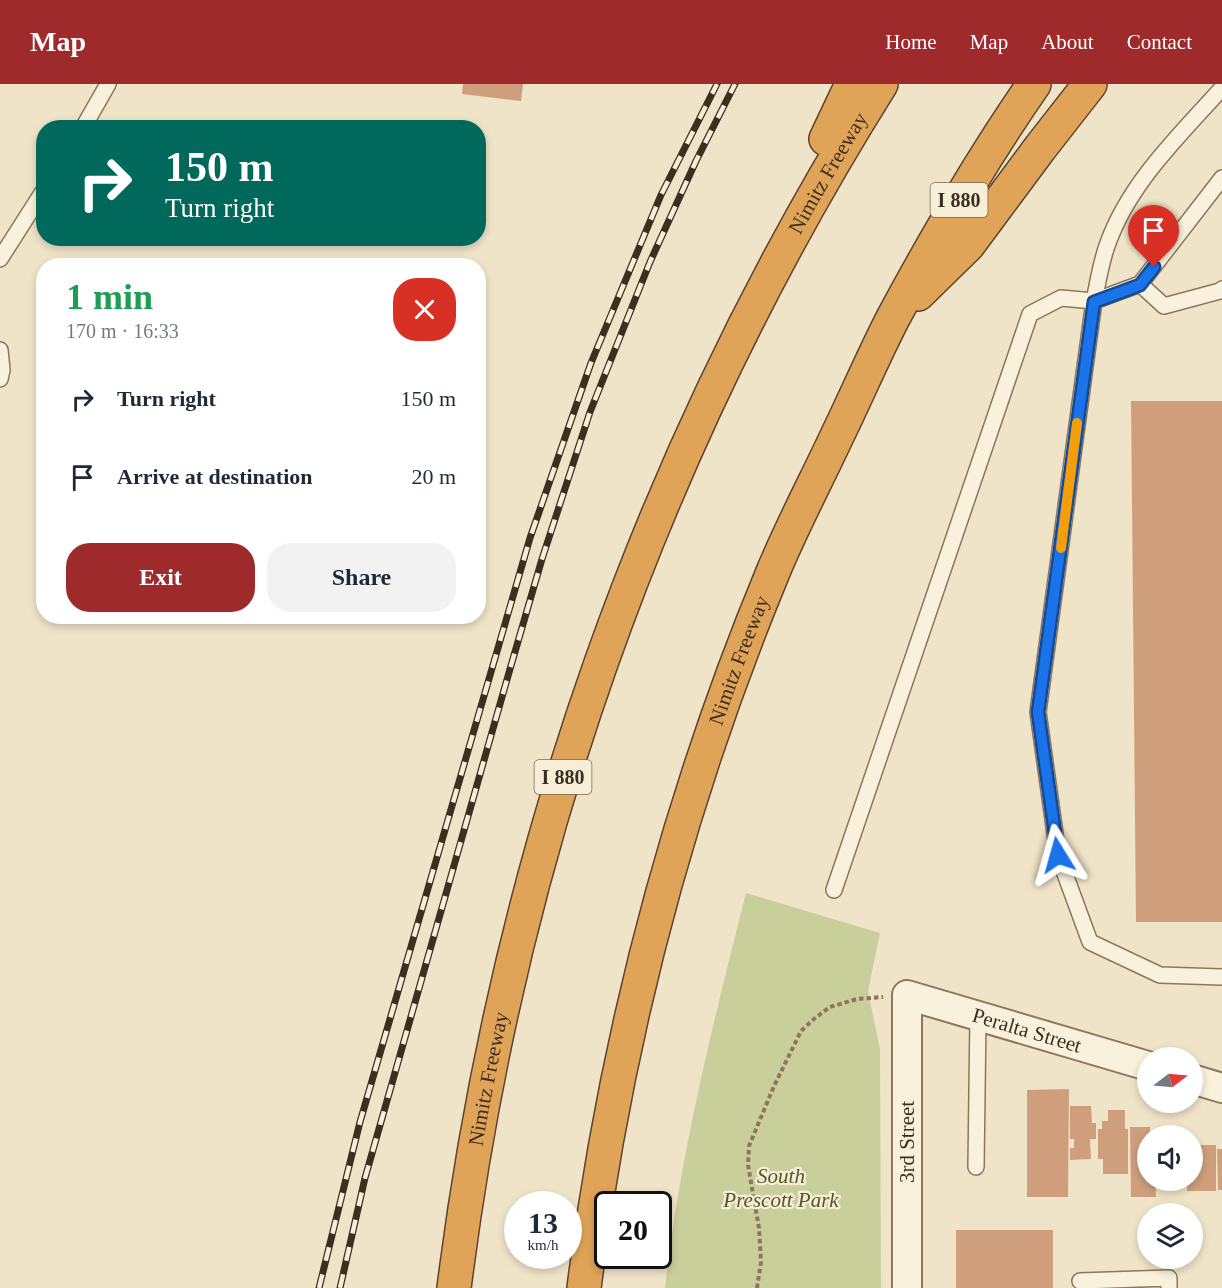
<!DOCTYPE html>
<meta charset="utf-8">
<style>
body{margin:0;font-family:Georgia,serif;background:#f2f2f3;color:#1f2937;height:100vh;display:flex;flex-direction:column;font-size:22px;white-space:nowrap}
*{box-sizing:border-box;margin:0}
p{font-size:20px;color:#747a83}
.icon{flex:none;width:33px;height:33px;fill:none;stroke:currentColor;stroke-width:2;stroke-linecap:round;stroke-linejoin:round}
.map{position:relative;flex:1;overflow:hidden}
.details{position:absolute;left:36px;top:174px;width:450px;height:366px;display:flex;flex-direction:column;background:#fff;border-radius:24px;box-shadow:0 3px 9px #0003}
.details>*{flex:none}
.hud{position:absolute;left:36px;top:36px;width:450px;height:126px;border-radius:24px;box-shadow:0 3px 9px #0003;background:#00695c;color:#fff;overflow:hidden}
.needle{width:39px;rotate:74deg}
.tools{position:absolute;left:1137px;top:963px;display:grid;gap:12px}
.tools a{display:grid;place-items:center;width:66px;height:66px;border-radius:50%;background:#fff;box-shadow:0 3px 9px #0003;font-size:30px}
.speed{position:absolute;left:504px;top:1107px;display:flex;gap:12px;font-size:30px;font-weight:700;text-align:center}
.speed>*{display:grid;place-content:center;width:78px;height:78px;border-radius:50%;background:#fff;box-shadow:0 3px 9px #0003;line-height:1}
.speed small{font-size:15px;font-weight:400}
.speed .limit{border:3px solid #111;border-radius:9px;background:#fff;color:#111}
.pin{position:absolute;display:grid;place-items:center;width:51px;height:51px;color:#fff;margin:-62px -26px;border-radius:50% 50% 50% 0;rotate:-45deg;box-shadow:0 0 6px #0007}
.pin .icon{rotate:45deg}
.me{position:absolute;width:66px;margin:-33px;rotate:352deg;stroke-linejoin:round;filter:drop-shadow(0 0 4px #0008)}
.turn{display:flex;align-items:center;gap:21px;height:126px;padding:0 30px;font-size:27px}
.turn .icon{width:78px;height:78px;stroke-width:2.5}
.turn b{display:block;font-size:42px;line-height:51px}
.round{display:grid;place-items:center;flex:none;width:63px;height:63px;border-radius:24px;background:#f2f2f3}
.headline{display:flex;align-items:center;justify-content:space-between;height:102px;padding:0 30px}
h1{font-size:36px;font-weight:700;line-height:45px;color:#1e9e55}
.button{display:flex;gap:12px;margin-top:auto;padding:12px 30px}
.button a{flex:1;height:69px;border-radius:24px;background:#9e2a2b;color:#fff;font-size:24px;font-weight:700;line-height:69px;text-align:center}
.button a+a{background:#f2f2f3;color:#1f2937}
ul{padding:0;list-style:none}
li{display:flex;align-items:center;gap:18px;height:78px;padding:0 30px}
li div{flex:1}
li b{display:block;font-size:22px}
li em{font-style:normal}
header{display:flex;align-items:center;gap:36px;box-sizing:border-box;height:84px;padding:0 30px;background:#9e2a2b;color:#fff}
header strong{font-size:28px}
nav{display:flex;gap:33px;margin-inline-start:auto;font-size:21px}
.map>svg:first-child{display:block}
</style>
<header>
<strong>Map</strong>
<nav><a>Home</a><a>Map</a><a>About</a><a>Contact</a></nav>
</header>
<div class="map">
<svg width="1222" height="1204" viewBox="0 0 1222 1204">
<rect width="100%" height="100%" fill="#f0e4c8"/>
<!-- green -->
<path fill="#c9cf9b" d="M 746,809 L 880,849 L 868,907 L 880,965 L 881,1204 L 665,1204 C 680,1070 713,939 746,809 Z"/>
<!-- building -->
<path fill="#cf9f7d" d="M 463,0 L 523,0 L 521,17 L 462,10 Z
M 1131,317 L 1222,317 L 1222,838 L 1136,838 Z
M 1069,1005 L 1068,1113 L 1027,1113 L 1027,1006 Z
M 1070,1022 L 1091,1022 L 1092,1039 L 1096,1039 L 1096,1055 L 1090,1055 L 1091,1075 L 1070,1076 L 1070,1064 L 1074,1064 L 1074,1055 L 1070,1055 Z
M 1108,1026 L 1125,1026 L 1125,1045 L 1128,1045 L 1128,1090 L 1103,1090 L 1103,1075 L 1098,1075 L 1098,1045 L 1102,1045 L 1102,1037 L 1108,1037 Z
M 1130,1043 L 1150,1043 L 1150,1052 L 1148,1052 L 1148,1096 L 1155,1096 L 1156,1113 L 1131,1113 Z
M 1157,1046 L 1176,1046 L 1176,1052 L 1157,1052 Z
M 1192,1061 L 1216,1061 L 1216,1107 L 1187,1107 L 1187,1096 L 1192,1096 Z
M 1217,1065 L 1222,1065 L 1222,1106 L 1218,1106 Z
M 1157,1096 L 1184,1096 L 1184,1102 L 1157,1102 Z
M 956,1146 L 1053,1146 L 1053,1204 L 956,1204 Z"/>
<g fill="none" stroke-linecap="round" stroke-linejoin="round">
<defs>
<path id="service" d="M 1222,4 C 1180,51 1130,98 1108,159 C 1101,177 1098,198 1094,217 L 1038,628 L 1058,771 L 1090,858 L 1160,891 L 1222,893
M 83,44 L 108,0
M 0,175 L 44,106
M 1140,200 L 1164,222 L 1220,207 L 1222,205
M 0,266 L 2,286 L 0,295
M 834,806 L 1030,230 L 1061,214 L 1094,217 L 1140,200 L 1222,94
M 976,1083 L 978,932
M 1080,1197 L 1169,1194 L 1169,1204"/>
<g id="minor">
<path d="M 1192,995 L 1222,1004"/>
<path id="s1" d="M 907,1204 L 907,911 L 1148,982"/>
</g>
<g id="motorway">
<path d="M 826,55 L 852,0"/>
<path d="M 918,210 L 968,161 L 1040,64 L 1090,0"/>
<path id="s2" d="M 454,1204 C 508,774 650,368 881,0"/>
<path id="s3" d="M 584,1204 C 615,958 678,717 773,488 C 792,442 816,397 837,352 C 856,313 873,273 893,234 C 936,154 982,75 1034,0"/>
</g>
</defs>
<!-- service casing -->
<use href="#service" stroke="#8d765c" stroke-width="18"/>
<!-- minor casing -->
<use href="#minor" stroke="#8d765c" stroke-width="32"/>
<!-- motorway casing -->
<use href="#motorway" stroke="#5b4430" stroke-width="36"/>
<!-- path -->
<path stroke="#8d765c" stroke-width="4" stroke-dasharray="4.5 3" stroke-linecap="butt" d="M 757,1204 L 761,1178 L 759,1144 L 748,1081 L 749,1062 L 774,1002 L 801,947 L 815,934 L 830,923 L 857,915 L 883,913"/>
<!-- service -->
<use href="#service" stroke="#faf1dc" stroke-width="15"/>
<!-- minor -->
<use href="#minor" stroke="#faf1dc" stroke-width="28"/>
<!-- motorway -->
<use href="#motorway" stroke="#e0a458" stroke-width="33"/>
<defs>
<path id="rail" d="M 319,1204 L 360,1038 L 530,454 L 591,279 L 661,111 L 717,0
M 340,1204 L 365,1094 L 510,585 L 542,475 L 590,328 L 650,178 L 696,77 L 735,0"/>
</defs>
<!-- rail casing -->
<use href="#rail" stroke="#3d2e20" stroke-width="7"/>
<!-- rail -->
<use href="#rail" stroke="#f7eed8" stroke-width="4.5" stroke-dasharray="14" stroke-linecap="butt"/>
</g>
<g fill="none" stroke-linecap="round" stroke-linejoin="round">
<defs>
<path id="route" d="M 1058,771 L 1038,628 L 1094,218 L 1140,201 L 1154,183"/>
</defs>
<!-- route casing -->
<use href="#route" stroke="#114b97" stroke-width="15"/>
<!-- route -->
<use href="#route" stroke="#1a73e8" stroke-width="10"/>
<!-- slow -->
<path stroke="#f59e0b" stroke-width="10" d="M 1061,464 L 1077,339"/>
</g>
<g text-anchor="middle" stroke-width="4.5" stroke-linejoin="round" paint-order="stroke">
<!-- shield labels -->
<g fill="#f7eed8" stroke="#756857" stroke-width="1.5">
<rect x="930.5" y="99" width="57" height="34" rx="4.5"/>
<rect x="534.5" y="676" width="57" height="34" rx="4.5"/>
</g>
<g font-size="20" font-weight="bold" fill="#3d2e20">
<text x="959" y="123">I 880</text>
<text x="563" y="700">I 880</text>
</g>
<!-- street labels -->
<g font-size="21" fill="#3d2e20" stroke="#f7eed8">
<text dy="7" stroke="none"><textPath href="#s2" startOffset="1184">Nimitz Freeway</textPath></text>
<text dy="7" stroke="none"><textPath href="#s3" startOffset="648">Nimitz Freeway</textPath></text>
<text dy="7" stroke="none"><textPath href="#s1" startOffset="418">Peralta Street</textPath></text>
<text dy="7" stroke="none"><textPath href="#s2" startOffset="212">Nimitz Freeway</textPath></text>
<text transform="translate(907 1058) rotate(-90)" y="7">3rd Street</text>
</g>
<!-- park labels -->
<g font-size="21" font-style="italic" fill="#4d5a26" stroke="#f7eed8">
<text x="781" y="1099">South<tspan x="781" dy="24">Prescott Park</tspan></text>
</g>
</g>
</svg>
<div class="tools">
<a><svg class="needle" viewBox="-14 -14 28 28"><path d="M0-13l5 13h-10z" fill="#e53935"/><path d="M0 13l5-13h-10z" fill="#747a83"/></svg></a>
<a><svg class="icon" aria-label="sound" viewBox="0 0 24 24"><path d="M4 9h4l5-4v14l-5-4H4zM17 9q2 3 0 6"/></svg></a>
<a><svg class="icon" aria-label="layers" viewBox="0 0 24 24"><path d="M12 4l9 5-9 5-9-5zM3 14l9 5 9-5"/></svg></a>
</div>
<div class="speed"><div>13<small>km/h</small></div><div class="limit">20</div></div>
<div class="pin" style="left:1154px;top:183px;background:#d93025"><svg class="icon" aria-label="arrive" viewBox="0 0 24 24"><path d="M6 21V4h12l-3 4 3 4H6"/></svg></div>
<svg class="me" style="left:1058px;top:771px" viewBox="-20 -20 40 40"><path d="M0-17L14 15 0 8-14 15z" fill="#1a73e8" stroke="#fff" stroke-width="4"/></svg>
<div class="hud">
<div class="turn"><svg class="icon" aria-label="right" viewBox="0 0 24 24"><path d="M7 20v-9h11M14 6l5 5-5 5"/></svg><div><b>150 m</b>Turn right</div></div>
</div>
<section class="details">
<div class="headline"><div><h1>1 min</h1><p>170 m · 16:33</p></div><a class="round" style="background:#d93025;color:#fff"><svg class="icon" aria-label="close" viewBox="0 0 24 24"><path d="M6 6l12 12M18 6L6 18"/></svg></a></div>
<ul>
<li><svg class="icon" aria-label="right" viewBox="0 0 24 24"><path d="M7 20v-9h11M14 6l5 5-5 5"/></svg><div><b>Turn right</b></div><em>150 m</em></li>
<li><svg class="icon" aria-label="arrive" viewBox="0 0 24 24"><path d="M6 21V4h12l-3 4 3 4H6"/></svg><div><b>Arrive at destination</b></div><em>20 m</em></li>
</ul>
<div class="button"><a>Exit</a><a>Share</a></div>
</section>
</div>
